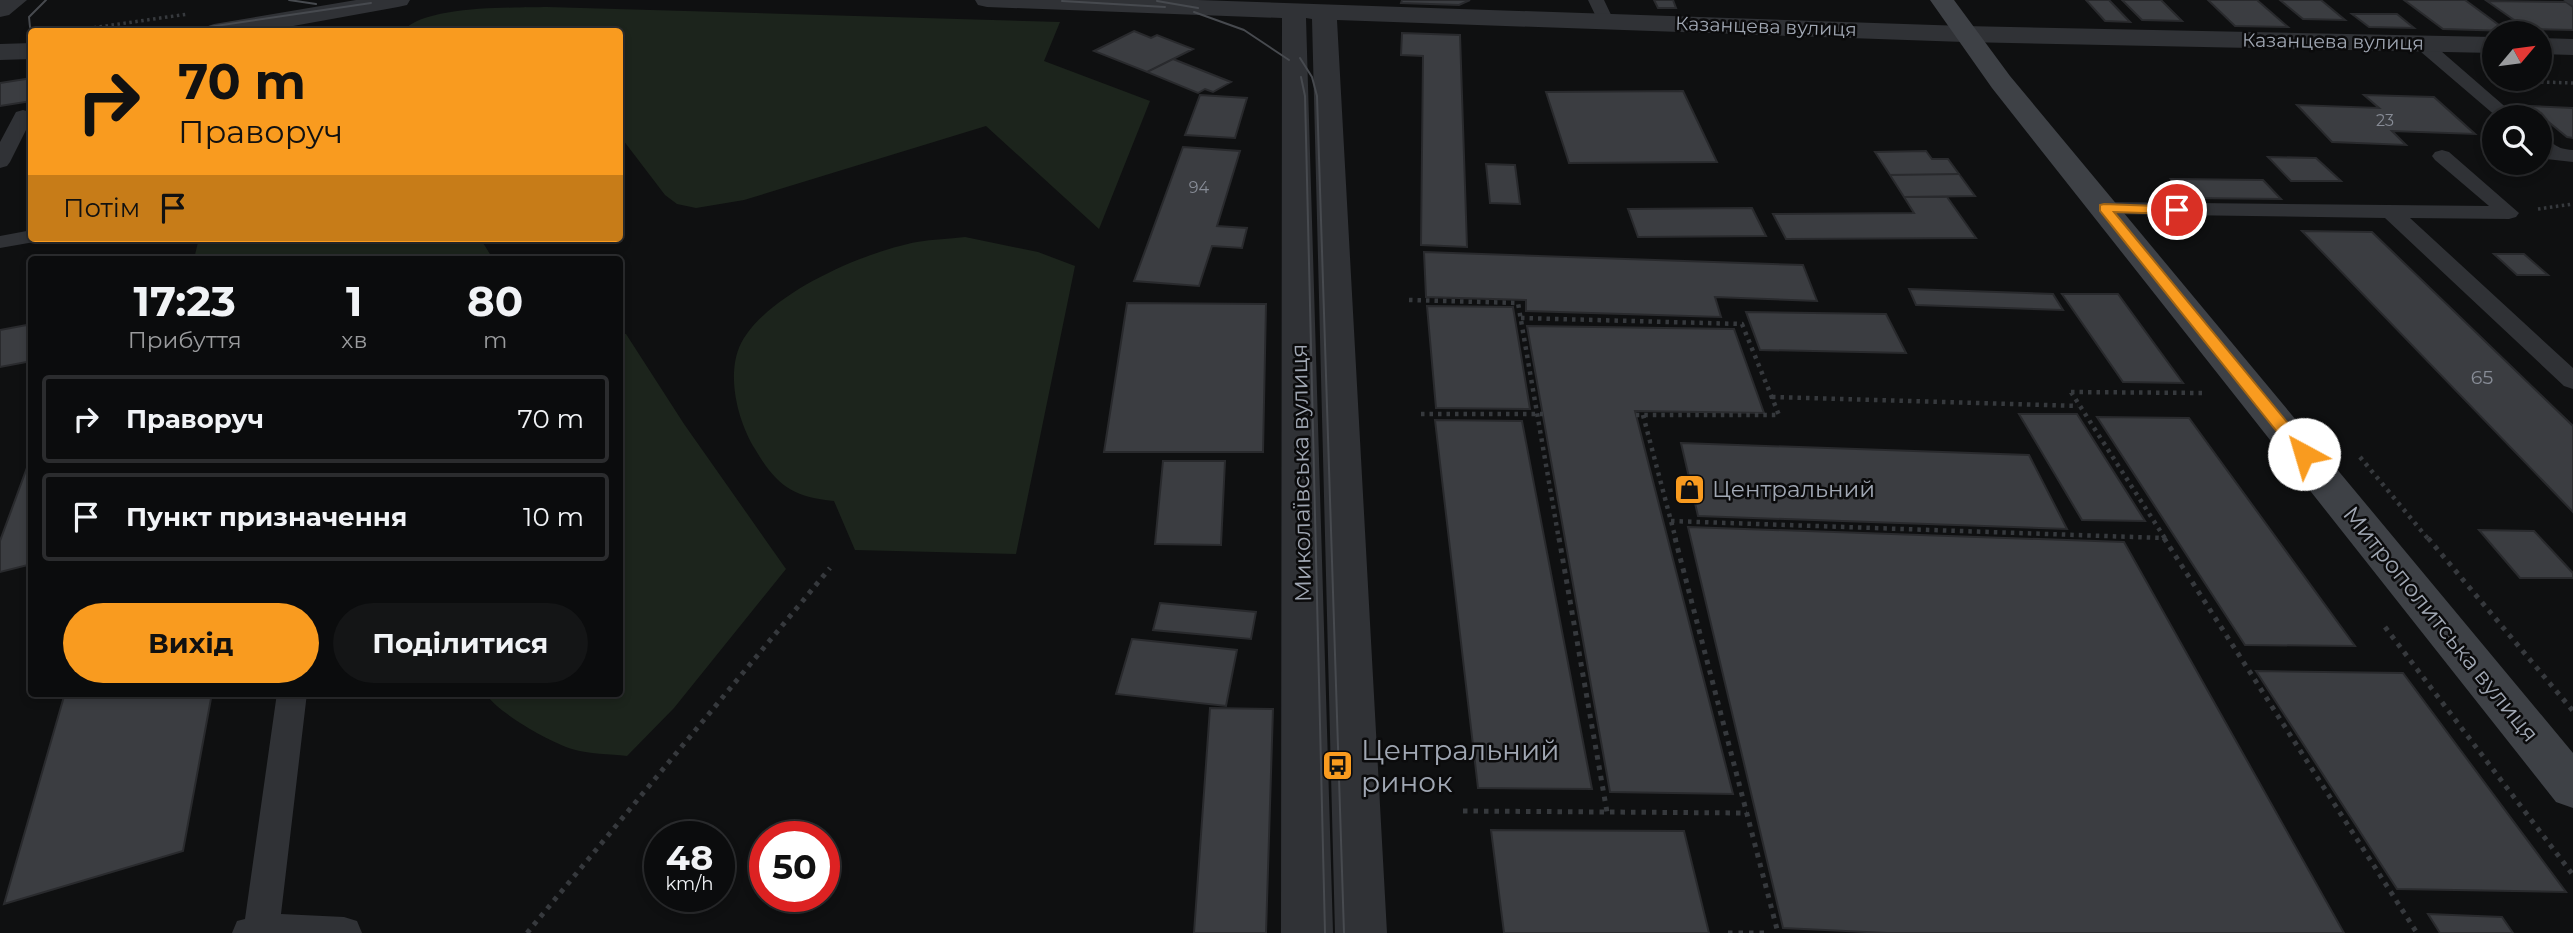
<!DOCTYPE html>
<html lang="uk">
<meta charset="utf-8">
<style>
body{margin:0;font-family:Montserrat,sans-serif;background:#141516;color:#f1f3f6;height:100vh;display:flex;flex-direction:column;font-size:26px;white-space:nowrap}
*{box-sizing:border-box;margin:0}
p{font-size:23px;color:#9a9b9d}
.icon{flex:none;width:38px;height:38px;fill:none;stroke:currentColor;stroke-width:2;stroke-linecap:round;stroke-linejoin:round}
.map{position:relative;flex:1;overflow:hidden}
.side{position:absolute;left:28px;top:256px;width:595px;height:441px;display:flex;flex-direction:column;background:#0b0c0d;border-radius:7px;box-shadow:0 4px 10px #0003,0 0 0 2px #2b2c2e}
.side>*{flex:none}
.guide{position:absolute;left:28px;top:28px;width:595px;height:214px;border-radius:7px;box-shadow:0 4px 10px #0003,0 0 0 2px #2b2c2e;background:#f99b1f;color:#111;overflow:hidden}
.needle{width:46px;rotate:61deg}
.fabs{position:absolute;left:2482px;top:21px;display:grid;gap:14px}
.fabs a{display:grid;place-items:center;width:70px;height:70px;border-radius:50%;background:#0b0c0d;box-shadow:0 4px 10px #0003,0 0 0 2px #2b2c2e;font-size:35px}
.speed{position:absolute;left:644px;top:821px;display:flex;gap:14px;font-size:35px;font-weight:700;text-align:center}
.speed>*{display:grid;place-content:center;width:91px;height:91px;border-radius:50%;background:#0b0c0d;box-shadow:0 4px 10px #0003,0 0 0 2px #2b2c2e;line-height:1}
.speed small{font-size:18px;font-weight:400}
.speed .limit{border:10px solid #d22;background:#fff;color:#111}
.pin{position:absolute;display:grid;place-items:center;width:60px;height:60px;color:#fff;margin:-30px;border:4px solid #fff;border-radius:50%;box-shadow:0 2px 7px #0007}
.me{position:absolute;width:77px;margin:-38px;rotate:321deg;stroke-linejoin:round;filter:drop-shadow(0 0 5px #0008)}
.turn{display:flex;align-items:center;gap:24px;height:147px;padding:0 35px;font-size:32px}
.turn .icon{width:91px;height:91px;stroke-width:2.5}
.turn b{display:block;font-size:49px;line-height:60px}
.then{display:flex;align-items:center;height:66px;padding:0 35px;background:#0003;gap:14px;font-size:26px}
.eta{display:flex;justify-content:space-evenly;align-items:center;height:119px;text-align:center}
.eta b{font-size:42px;font-weight:700;line-height:49px}
.action{display:flex;gap:14px;margin-top:auto;padding:14px 35px}
.action a{flex:1;height:80px;border-radius:42px;background:#f99b1f;color:#111;font-size:28px;font-weight:700;line-height:80px;text-align:center}
.action a+a{background:#141516;color:#f1f3f6}
ul{padding:0;list-style:none}
li{display:flex;align-items:center;gap:21px;height:88px;margin:0 14px 10px;padding:0 21px;border:4px solid #2b2c2e;border-radius:7px}
li div{flex:1}
li b{display:block;font-size:26px}
li em{font-style:normal}
.map>svg:first-child{display:block}
</style>
<div class="map">
<svg width="2573" height="933" viewBox="0 0 2573 933">
<rect width="100%" height="100%" fill="#0f1011"/>
<!-- green -->
<path fill="#1c241c" d="M 547,7 L 1060,22 L 1044,61 L 1150,101 L 1099,229 L 986,126 L 744,200 L 696,208 L 677,204 L 665,195 L 620,136 L 620,32 L 403,31 C 426,5 512,8 547,7 Z
M 965,237 L 1038,252 L 1075,266 L 1016,554 L 855,550 L 834,501 C 792,497 776,485 755,449 C 737,420 724,369 744,338 C 774,291 864,252 917,242 C 933,239 949,239 965,237 Z
M 199,238 L 480,238 L 493,259 L 194,259 Z
M 620,333 L 626,334 L 684,424 L 786,569 L 674,708 L 627,756 C 610,754 589,754 572,749 C 548,741 498,713 485,693 L 620,693 Z"/>
<!-- building -->
<path fill="#3b3d41" stroke="#292a2d" stroke-width="2" d="M 1402,0 L 1470,0 L 1459,5 L 1401,3 Z
M 1654,0 L 1673,0 L 1676,8 L 1658,8 Z
M 2086,0 L 2109,0 L 2130,22 L 2105,21 Z
M 2122,0 L 2161,0 L 2182,21 L 2142,20 Z
M 2208,0 L 2257,0 L 2288,27 L 2235,26 Z
M 2280,0 L 2321,0 L 2345,20 L 2303,19 Z
M 2404,0 L 2465,0 L 2507,31 L 2443,29 Z
M 2487,1 L 2566,2 L 2573,7 L 2573,30 L 2527,29 Z
M 2352,14 L 2397,14 L 2414,28 L 2369,27 Z
M 1134,31 L 1151,38 L 1157,35 L 1193,49 L 1147,72 L 1094,51 Z
M 1402,33 L 1460,35 L 1467,247 L 1421,245 L 1423,56 L 1401,55 Z
M 1173,59 L 1231,82 L 1213,92 L 1205,89 L 1198,93 L 1147,72 Z
M 32,78 L 32,101 L 0,106 L 0,83 Z
M 1683,91 L 1717,162 L 1569,163 L 1546,92 Z
M 1200,95 L 1247,98 L 1235,138 L 1185,135 Z
M 2364,95 L 2434,97 L 2475,134 L 2392,131 L 2406,145 L 2332,142 L 2297,105 L 2379,108 Z
M 2529,106 L 2573,108 L 2573,138 L 2567,137 Z
M 1183,147 L 1240,151 L 1217,226 L 1247,228 L 1242,248 L 1212,246 L 1199,286 L 1134,281 Z
M 1926,151 L 1932,159 L 1948,159 L 1959,174 L 1890,175 L 1875,152 Z
M 2268,157 L 2316,158 L 2341,181 L 2291,181 Z
M 1486,164 L 1515,165 L 1520,204 L 1490,203 Z
M 1959,174 L 1975,196 L 1904,197 L 1890,175 Z
M 2171,179 L 2263,180 L 2281,199 L 2188,198 Z
M 1904,197 L 1947,197 L 1976,238 L 1786,239 L 1773,214 L 1914,213 Z
M 1752,208 L 1766,236 L 1638,237 L 1628,209 Z
M 2302,231 L 2372,232 L 2573,426 L 2573,512 Z
M 1424,252 L 1803,265 L 1817,301 L 1715,297 L 1721,317 L 1526,311 L 1526,300 L 1426,297 Z
M 2494,254 L 2524,254 L 2548,275 L 2517,275 Z
M 1909,289 L 2053,294 L 2063,310 L 1916,305 Z
M 2062,294 L 2118,294 L 2183,383 L 2123,382 Z
M 1127,303 L 1266,304 L 1263,452 L 1104,452 Z
M 1427,306 L 1513,307 L 1530,409 L 1436,408 Z
M 1746,312 L 1886,314 L 1906,353 L 1760,350 Z
M 32,324 L 32,361 L 0,367 L 0,330 Z
M 1527,326 L 1734,329 L 1764,413 L 1635,411 L 1733,794 L 1610,792 Z
M 2019,414 L 2077,414 L 2145,521 L 2082,520 Z
M 2097,417 L 2189,418 L 2355,646 L 2245,645 Z
M 1435,420 L 1522,421 L 1592,789 L 1478,788 Z
M 1681,443 L 2029,455 L 2067,529 L 1698,516 Z
M 32,454 L 32,564 L 0,572 L 0,541 Z
M 1163,461 L 1225,461 L 1221,545 L 1155,544 Z
M 1688,527 L 2124,542 L 2344,933 L 1887,933 L 1783,928 Z
M 2479,530 L 2534,531 L 2573,573 L 2573,578 L 2520,578 Z
M 1160,603 L 1256,612 L 1251,639 L 1153,630 Z
M 1132,639 L 1237,650 L 1226,706 L 1116,694 Z
M 2256,671 L 2403,673 L 2566,892 L 2397,889 Z
M 65,693 L 212,693 L 183,851 L 4,904 Z
M 1210,708 L 1273,709 L 1266,933 L 1194,933 Z
M 1491,830 L 1684,831 L 1709,933 L 1504,933 Z
M 2428,914 L 2502,917 L 2513,933 L 2440,933 Z"/>
<g fill="none" stroke-linecap="round" stroke-linejoin="round">
<!-- path-far2 -->
<path stroke="#36393d" stroke-width="3.5" stroke-dasharray="2.5 3.5" stroke-linecap="butt" d="M 64,32 L 188,14
M 2511,81 L 2573,83
M 2538,209 L 2573,204"/>
<!-- path-far1 -->
<path stroke="#36393d" stroke-width="4.5" stroke-dasharray="3.5 5" stroke-linecap="butt" d="M 1409,300 L 1518,303 L 1559,540
M 1521,318 L 1742,324 L 1779,415 L 1636,415
M 2071,392 L 2166,540
M 2071,392 L 2206,393
M 1772,397 L 2078,406
M 1421,414 L 1543,414
M 1643,415 L 1676,540
M 2360,457 L 2429,540
M 1671,521 L 2163,538"/>
<!-- path -->
<path stroke="#36393d" stroke-width="5" stroke-dasharray="4.5 6" stroke-linecap="butt" d="M 1559,538 L 1607,812
M 1675,538 L 1778,933
M 2164,538 L 2417,933
M 2428,538 L 2573,711
M 2385,627 L 2573,875
M 1463,811 L 1747,813
M 527,933 L 830,568
M 1728,933 L 1768,933"/>
<!-- service -->
<path fill="#303236" fill-rule="evenodd" d="M 1588,0 L 1604,0 L 1614,21 L 1612,25 L 1600,25 Z
M 2563,0 L 2573,0 L 2573,6 Z
M 2420,37 L 2426,38 L 2517,117 L 2497,117 L 2414,46 L 2411,42 L 2414,38 Z
M 23,110 L 30,112 L 32,118 L 10,162 L 7,166 L 0,168 L 0,142 L 16,112 Z
M 2539,137 C 2555,141 2553,149 2573,150 L 2573,162 L 2546,159 L 2539,153 Z
M 2442,150 L 2449,152 L 2519,213 L 2516,217 L 2509,219 L 2410,218 L 2573,368 L 2573,389 L 2564,386 L 2385,218 L 2104,214 L 2097,212 L 2094,208 L 2097,204 L 2104,202 L 2489,206 L 2435,160 L 2432,156 L 2435,152 Z
M 32,230 L 32,238 L 41,238 L 40,241 L 0,248 L 0,236 Z
M 277,693 L 307,693 L 281,914 L 344,917 L 357,921 L 362,933 L 232,933 L 237,921 L 245,919 Z"/>
<!-- minor -->
<path fill="#303236" fill-rule="evenodd" d="M 0,0 L 27,0 L 9,15 L 0,17 Z
M 356,0 L 410,0 L 407,5 L 398,7 L 260,32 L 202,32 L 205,27 L 214,24 Z
M 975,0 L 1198,0 L 1964,26 L 2494,37 L 2494,53 L 1964,42 L 1337,20 L 1387,933 L 1335,933 L 1312,19 L 1306,18 L 1333,933 L 1281,933 L 1282,18 L 987,7 L 978,5 Z
M 2539,38 L 2573,39 L 2573,55 L 2539,54 Z
M 32,43 L 32,59 L 0,60 L 0,44 Z"/>
<!-- secondary -->
<path fill="#3e4146" fill-rule="evenodd" d="M 1930,0 L 1954,0 L 2010,76 L 2573,753 L 2573,808 L 2556,802 L 1992,88 Z"/>
<!-- tram -->
<path stroke="#474a4f" stroke-width="2" d="M 289,0 L 316,4
M 1062,1 L 1165,7
M 1157,1 L 1198,8
M 1194,12 L 1244,30 L 1289,60
M 35,32 L 30,27 L 29,17 L 46,0
M 175,32 L 371,3
M 1300,58 L 1312,77 L 1317,96 L 1344,933
M 1301,77 L 1305,96 L 1325,933"/>
</g>
<!-- route -->
<path fill="#f99b1f" stroke="#a26514" stroke-width="2" d="M 2104,204 L 2182,207 L 2182,213 L 2177,214 L 2114,212 L 2310,450 L 2312,454 L 2310,458 L 2298,458 L 2100,211 L 2100,205 Z"/>
<!-- icons -->
<defs>
<symbol id="shop-square" viewBox="-11 -11 22 22"><rect x="-9" y="-9" width="18" height="18" rx="4" fill="#f99b1f" stroke="#0b0b0c"/><path d="M-5-2.5h2.3a2.7 3.5 0 0 1 5.4 0H5L5.5 6h-11ZM-1.5-2.5h3a1.5 2.3 0 0 0-3 0Z" fill="#111"/></symbol>
<symbol id="bus-square" viewBox="-11 -11 22 22"><rect x="-9" y="-9" width="18" height="18" rx="4" fill="#f99b1f" stroke="#0b0b0c"/><path d="M-5-6H5V4H4V6H2V4H-2V6H-4V4H-5ZM-3.5-4V0h7V-4ZM-3.5 1.2v1.5H-2V1.2ZM2 1.2v1.5H3.5V1.2Z" fill="#111"/></symbol>
</defs>
<g fill-rule="evenodd">
<use href="#shop-square" x="1672" y="472" width="35" height="35"/>
<use href="#bus-square" x="1320" y="748" width="35" height="35"/>
</g>
<g text-anchor="middle" stroke-width="5" stroke-linejoin="round" paint-order="stroke">
<!-- far-number labels -->
<g font-size="16" fill="#878c96">
<text x="2385" y="126">23</text>
<text x="1199" y="193">94</text>
</g>
<!-- far-street labels -->
<g font-size="19" fill="#a0a7b3" stroke="#0b0b0c">
<text transform="translate(1766 26) rotate(2)" y="7">Казанцева вулиця</text>
<text transform="translate(2333 41) rotate(1)" y="7">Казанцева вулиця</text>
</g>
<!-- number labels -->
<g font-size="19" fill="#878c96">
<text x="2482" y="384">65</text>
</g>
<!-- street labels -->
<g font-size="23" fill="#a0a7b3" stroke="#0b0b0c">
<text transform="translate(1301 473) rotate(-91)" y="8">Миколаївська вулиця</text>
<text transform="translate(2441 624) rotate(51)" y="8">Митрополитська вулиця</text>
</g>
<!-- poi labels -->
<g font-size="23" fill="#a0a7b3" stroke="#0b0b0c" text-anchor="start">
<text x="1712" y="497">Центральний</text>
</g>
<!-- near-poi labels -->
<g font-size="28" fill="#a0a7b3" stroke="#0b0b0c" text-anchor="start">
<text x="1361" y="760">Центральний<tspan x="1361" dy="32">ринок</tspan></text>
</g>
</g>
</svg>
<div class="fabs">
<a><svg class="needle" viewBox="-14 -14 28 28"><path d="M0-13l5 13h-10z" fill="#e53935"/><path d="M0 13l5-13h-10z" fill="#9a9b9d"/></svg></a>
<a><svg class="icon" aria-label="search" viewBox="0 0 24 24"><circle cx="10" cy="10" r="6"/><path d="M15 15l6 6"/></svg></a>
</div>
<div class="speed"><div>48<small>km/h</small></div><div class="limit">50</div></div>
<div class="pin" style="left:2177px;top:210px;background:#d93025"><svg class="icon" aria-label="arrive" viewBox="0 0 24 24"><path d="M6 21V4h12l-3 4 3 4H6"/></svg></div>
<svg class="me" style="left:2304px;top:454px" viewBox="-20 -20 40 40"><circle r="19" fill="#fff"/><path d="M0-13L10 11 0 6-10 11z" fill="#f99b1f"/></svg>
<div class="guide">
<div class="turn"><svg class="icon" aria-label="right" viewBox="0 0 24 24"><path d="M7 20v-9h11M14 6l5 5-5 5"/></svg><div><b>70 m</b>Праворуч</div></div>
<div class="then">Потім<svg class="icon" aria-label="arrive" viewBox="0 0 24 24"><path d="M6 21V4h12l-3 4 3 4H6"/></svg></div>
</div>
<section class="side">
<div class="eta">
<div><b>17:23</b><p>Прибуття</p></div>
<div><b>1</b><p>хв</p></div>
<div><b>80</b><p>m</p></div>
</div>
<ul>
<li><svg class="icon" aria-label="right" viewBox="0 0 24 24"><path d="M7 20v-9h11M14 6l5 5-5 5"/></svg><div><b>Праворуч</b></div><em>70 m</em></li>
<li><svg class="icon" aria-label="arrive" viewBox="0 0 24 24"><path d="M6 21V4h12l-3 4 3 4H6"/></svg><div><b>Пункт призначення</b></div><em>10 m</em></li>
</ul>
<div class="action"><a>Вихід</a><a>Поділитися</a></div>
</section>
</div>
